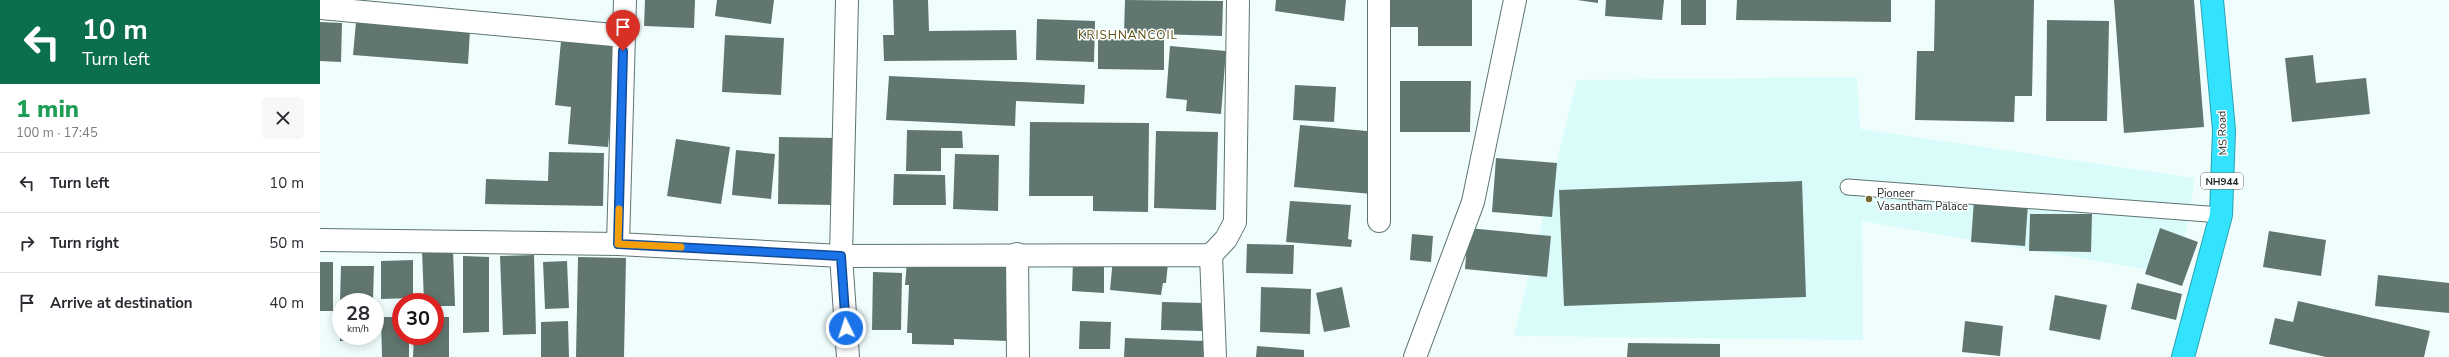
<!DOCTYPE html>
<meta charset="utf-8">
<style>
body{margin:0;font-family:"Nunito Sans",sans-serif;background:#f7f7f7;color:#2b2b33;height:100vh;display:flex;flex-direction:column;font-size:15px;white-space:nowrap}
*{box-sizing:border-box;margin:0}
p{font-size:13px;color:#7c7c81}
.icon{flex:none;width:22px;height:22px;fill:none;stroke:currentColor;stroke-width:2;stroke-linecap:round;stroke-linejoin:round}
.map{position:relative;flex:1;overflow:hidden}
.panel{display:flex;flex-direction:column;background:#fff;width:320px}
.panel>*{flex:none}
.hud{background:#0b6e4f;color:#fff;overflow:hidden}
.speed{position:absolute;left:12px;top:293px;display:flex;gap:8px;font-size:20px;font-weight:700;text-align:center}
.speed>*{display:grid;place-content:center;width:52px;height:52px;border-radius:50%;background:#fff;box-shadow:0 2px 10px #0003;line-height:1}
.speed small{font-size:10px;font-weight:400}
.speed .limit{border:6px solid #d22;background:#fff;color:#111}
.pin{position:absolute;display:grid;place-items:center;width:34px;height:34px;color:#fff;margin:-41px -17px;border-radius:50% 50% 50% 0;rotate:-45deg;box-shadow:0 0 4px #0007}
.pin .icon{rotate:45deg}
.me{position:absolute;width:44px;margin:-22px;rotate:356deg;stroke-linejoin:round;filter:drop-shadow(0 0 3px #0008)}
.turn{display:flex;align-items:center;gap:14px;height:84px;padding:0 16px;font-size:18px}
.turn .icon{width:52px;height:52px;stroke-width:2.5}
.turn b{display:block;font-size:28px;line-height:34px}
.round{display:grid;place-items:center;flex:none;width:42px;height:42px;border-radius:6px;background:#f7f7f7}
.summary{display:flex;align-items:center;justify-content:space-between;height:68px;padding:0 16px}
h1{font-size:24px;font-weight:800;line-height:30px;color:#1e9e55}
ul{padding:0;list-style:none}
li{display:flex;align-items:center;gap:12px;height:60px;padding:0 16px;border-top:1px solid #e1e1e2}
li div{flex:1}
li b{display:block;font-size:15px}
li em{font-style:normal}
main{display:flex;flex:1;min-height:0}
.map>svg:first-child{display:block}
</style>
<main>
<section class="panel">
<div class="hud">
<div class="turn"><svg class="icon" aria-label="left" viewBox="0 0 24 24"><path d="M17 20v-9H6M10 6l-5 5 5 5"/></svg><div><b>10 m</b>Turn left</div></div>
</div>
<div class="summary"><div><h1>1 min</h1><p>100 m · 17:45</p></div><a class="round"><svg class="icon" aria-label="close" viewBox="0 0 24 24"><path d="M6 6l12 12M18 6L6 18"/></svg></a></div>
<ul>
<li><svg class="icon" aria-label="left" viewBox="0 0 24 24"><path d="M17 20v-9H6M10 6l-5 5 5 5"/></svg><div><b>Turn left</b></div><em>10 m</em></li>
<li><svg class="icon" aria-label="right" viewBox="0 0 24 24"><path d="M7 20v-9h11M14 6l5 5-5 5"/></svg><div><b>Turn right</b></div><em>50 m</em></li>
<li><svg class="icon" aria-label="arrive" viewBox="0 0 24 24"><path d="M6 21V4h12l-3 4 3 4H6"/></svg><div><b>Arrive at destination</b></div><em>40 m</em></li>
</ul>
</section>
<div class="map">
<svg width="2129" height="357" viewBox="0 0 2129 357">
<rect width="100%" height="100%" fill="#effefd"/>
<!-- built -->
<path fill="#d9fcfa" d="M 1537,77 L 1540,129 L 1875,178 L 1858,275 L 1542,221 L 1543,340 L 1194,336 L 1257,80 Z"/>
<!-- building -->
<path fill="#61766f" d="M 325,0 L 375,0 L 374,28 L 324,26 Z
M 397,0 L 454,0 L 451,24 L 395,16 Z
M 573,0 L 608,0 L 609,31 L 696,30 L 697,60 L 564,61 L 563,35 L 574,35 Z
M 805,0 L 903,1 L 902,36 L 804,33 Z
M 956,0 L 1026,0 L 1024,21 L 955,11 Z
M 1064,0 L 1152,0 L 1152,46 L 1098,46 L 1098,27 L 1064,27 Z
M 1257,0 L 1278,0 L 1278,3 Z
M 1286,0 L 1344,0 L 1342,20 L 1285,16 Z
M 1361,0 L 1386,0 L 1386,25 L 1361,25 Z
M 1417,0 L 1571,0 L 1571,22 L 1416,20 Z
M 1615,0 L 1714,0 L 1712,96 L 1695,96 L 1694,122 L 1595,120 L 1597,51 L 1614,51 Z
M 1794,0 L 1874,0 L 1884,127 L 1804,133 Z
M 717,19 L 775,21 L 774,62 L 716,60 Z
M 1727,20 L 1789,21 L 1787,121 L 1726,121 Z
M 0,22 L 22,23 L 21,62 L 0,61 Z
M 36,22 L 150,30 L 148,64 L 33,55 Z
M 405,35 L 464,38 L 461,95 L 402,92 Z
M 778,39 L 844,40 L 844,70 L 778,69 Z
M 241,41 L 297,45 L 288,147 L 248,144 L 251,107 L 235,105 Z
M 850,46 L 906,51 L 901,114 L 866,111 L 867,100 L 846,98 Z
M 1993,55 L 1996,83 L 2046,78 L 2050,114 L 1972,122 L 1965,58 Z
M 569,76 L 765,85 L 764,104 L 696,101 L 695,126 L 566,120 Z
M 1080,81 L 1151,81 L 1150,132 L 1080,132 Z
M 975,85 L 1016,87 L 1014,122 L 973,120 Z
M 710,122 L 829,123 L 828,212 L 773,211 L 773,196 L 709,196 Z
M 980,125 L 1058,132 L 1052,194 L 974,187 Z
M 587,130 L 642,131 L 643,148 L 621,148 L 621,171 L 586,171 Z
M 836,131 L 898,132 L 896,210 L 834,208 Z
M 459,137 L 514,138 L 514,205 L 458,204 Z
M 356,139 L 410,147 L 401,204 L 347,196 Z
M 416,150 L 455,154 L 451,199 L 412,195 Z
M 229,152 L 284,153 L 283,206 L 165,204 L 166,179 L 228,181 Z
M 635,154 L 679,155 L 678,211 L 633,209 Z
M 1176,158 L 1237,163 L 1232,217 L 1172,212 Z
M 574,174 L 625,175 L 626,205 L 573,205 Z
M 1482,181 L 1486,297 L 1244,306 L 1239,190 Z
M 1654,200 L 1708,204 L 1705,246 L 1651,242 Z
M 970,201 L 1031,205 L 1028,239 L 1032,240 L 1031,247 L 966,242 Z
M 1710,214 L 1772,214 L 1771,252 L 1709,251 Z
M 1148,228 L 1231,236 L 1227,277 L 1145,269 Z
M 1840,228 L 1878,242 L 1862,286 L 1825,274 Z
M 1949,231 L 2006,240 L 2001,276 L 1943,267 Z
M 1092,234 L 1113,236 L 1111,262 L 1090,260 Z
M 927,244 L 974,245 L 973,274 L 926,273 Z
M 133,249 L 135,306 L 115,306 L 115,302 L 104,302 L 102,250 Z
M 214,255 L 216,334 L 183,335 L 180,256 Z
M 143,256 L 169,257 L 169,332 L 143,333 Z
M 258,257 L 306,258 L 304,357 L 256,357 Z
M 793,258 L 848,263 L 846,283 L 843,283 L 841,295 L 790,290 Z
M 93,260 L 93,298 L 61,299 L 61,261 Z
M 247,261 L 249,308 L 225,309 L 223,262 Z
M 753,261 L 784,262 L 784,293 L 752,291 Z
M 0,262 L 13,262 L 13,311 L 0,311 Z
M 587,262 L 691,267 L 688,341 L 634,339 L 634,345 L 592,344 L 592,333 L 587,333 L 589,285 L 585,285 Z
M 21,266 L 54,266 L 53,302 L 20,302 Z
M 553,272 L 582,273 L 581,330 L 552,330 Z
M 2058,275 L 2129,283 L 2129,313 L 2055,306 Z
M 1817,283 L 1862,294 L 1856,320 L 1811,309 Z
M 941,287 L 991,289 L 990,334 L 940,332 Z
M 1022,287 L 1030,327 L 1004,332 L 996,293 Z
M 1735,295 L 1787,305 L 1780,340 L 1729,330 Z
M 1978,301 L 2110,331 L 2104,357 L 2006,357 L 1949,344 L 1955,318 L 1973,322 Z
M 842,302 L 884,303 L 883,331 L 841,330 Z
M 61,317 L 81,317 L 81,336 L 89,336 L 89,357 L 62,357 Z
M 115,317 L 129,317 L 129,357 L 93,357 L 94,336 L 115,336 Z
M 248,321 L 249,357 L 221,357 L 221,322 Z
M 760,321 L 791,322 L 790,349 L 759,349 Z
M 1645,321 L 1683,326 L 1680,356 L 1642,352 Z
M 20,336 L 53,336 L 53,341 L 20,341 Z
M 805,338 L 885,341 L 884,357 L 804,357 Z
M 1308,343 L 1400,344 L 1400,357 L 1307,357 Z
M 937,346 L 984,350 L 984,357 L 936,357 Z"/>
<g fill="none" stroke-linecap="round" stroke-linejoin="round">
<defs>
<path id="lane" d="M 1528,187 L 1901,215"/>
<path id="street" d="M 527,0 L 521,256 L 528,357
M 1059,0 L 1059,221
M 0,8 L 304,36
M 0,240 L 298,244 L 521,256 L 891,255
M 298,244 L 305,0
M 697,254 L 698,357
M 895,357 L 891,255 L 906,239 L 915,222 L 918,0"/>
<path id="secondary" d="M 1095,357 L 1153,202 L 1195,0"/>
<path id="highway" d="M 1863,357 L 1901,215 L 1904,130 L 1892,0"/>
</defs>
<!-- lane casing -->
<use href="#lane" stroke="#5e7473" stroke-width="17"/>
<!-- street casing -->
<use href="#street" stroke="#5e7473" stroke-width="24"/>
<!-- secondary casing -->
<use href="#secondary" stroke="#5e7473" stroke-width="24"/>
<!-- highway casing -->
<use href="#highway" stroke="#2ca1b2" stroke-width="24"/>
<!-- lane -->
<use href="#lane" stroke="#fff" stroke-width="15"/>
<!-- street -->
<use href="#street" stroke="#fff" stroke-width="22"/>
<!-- secondary -->
<use href="#secondary" stroke="#fff" stroke-width="22"/>
<!-- highway -->
<use href="#highway" stroke="#33e3fe" stroke-width="22"/>
</g>
<g fill="none" stroke-linecap="round" stroke-linejoin="round">
<defs>
<path id="route" d="M 303,51 L 298,244 L 521,256 L 526,328"/>
</defs>
<!-- route casing -->
<use href="#route" stroke="#114b97" stroke-width="10"/>
<!-- route -->
<use href="#route" stroke="#1a73e8" stroke-width="7"/>
<!-- slow -->
<path stroke="#f59e0b" stroke-width="7" d="M 299,209 L 298,244 L 361,247"/>
</g>
<!-- markers -->
<circle fill="#716834" stroke="#fff" stroke-width="1.5" cx="1549" cy="199" r="4"/>
<g text-anchor="middle" stroke-width="3" stroke-linejoin="round" paint-order="stroke">
<!-- shield labels -->
<rect fill="#fff" stroke="#626867" stroke-width="1" x="1881" y="173" width="42" height="16" rx="3"/>
<g font-size="10" font-weight="bold" fill="#1e2726">
<text x="1902" y="185">NH944</text>
</g>
<!-- street labels -->
<g font-size="11" fill="#1e2726" stroke="#fff">
<text transform="translate(1902 133) rotate(-92)" y="4">MS Road</text>
</g>
<!-- poi labels -->
<g font-size="11" fill="#1e2726" stroke="#fff" text-anchor="start">
<text x="1557" y="197">Pioneer<tspan x="1557" dy="13">Vasantham Palace</tspan></text>
</g>
<!-- neighbourhood labels -->
<g font-size="12" letter-spacing="1" fill="#5e5316" stroke="#fff">
<text x="808" y="39">KRISHNANCOIL</text>
</g>
</g>
</svg>
<div class="speed"><div>28<small>km/h</small></div><div class="limit">30</div></div>
<div class="pin" style="left:303px;top:51px;background:#d93025"><svg class="icon" aria-label="arrive" viewBox="0 0 24 24"><path d="M6 21V4h12l-3 4 3 4H6"/></svg></div>
<svg class="me" style="left:526px;top:328px" viewBox="-20 -20 40 40"><circle r="17" fill="#1a73e8" stroke="#fff" stroke-width="3"/><path d="M0-11L8 9 0 5-8 9z" fill="#fff"/></svg>
</div>
</main>
